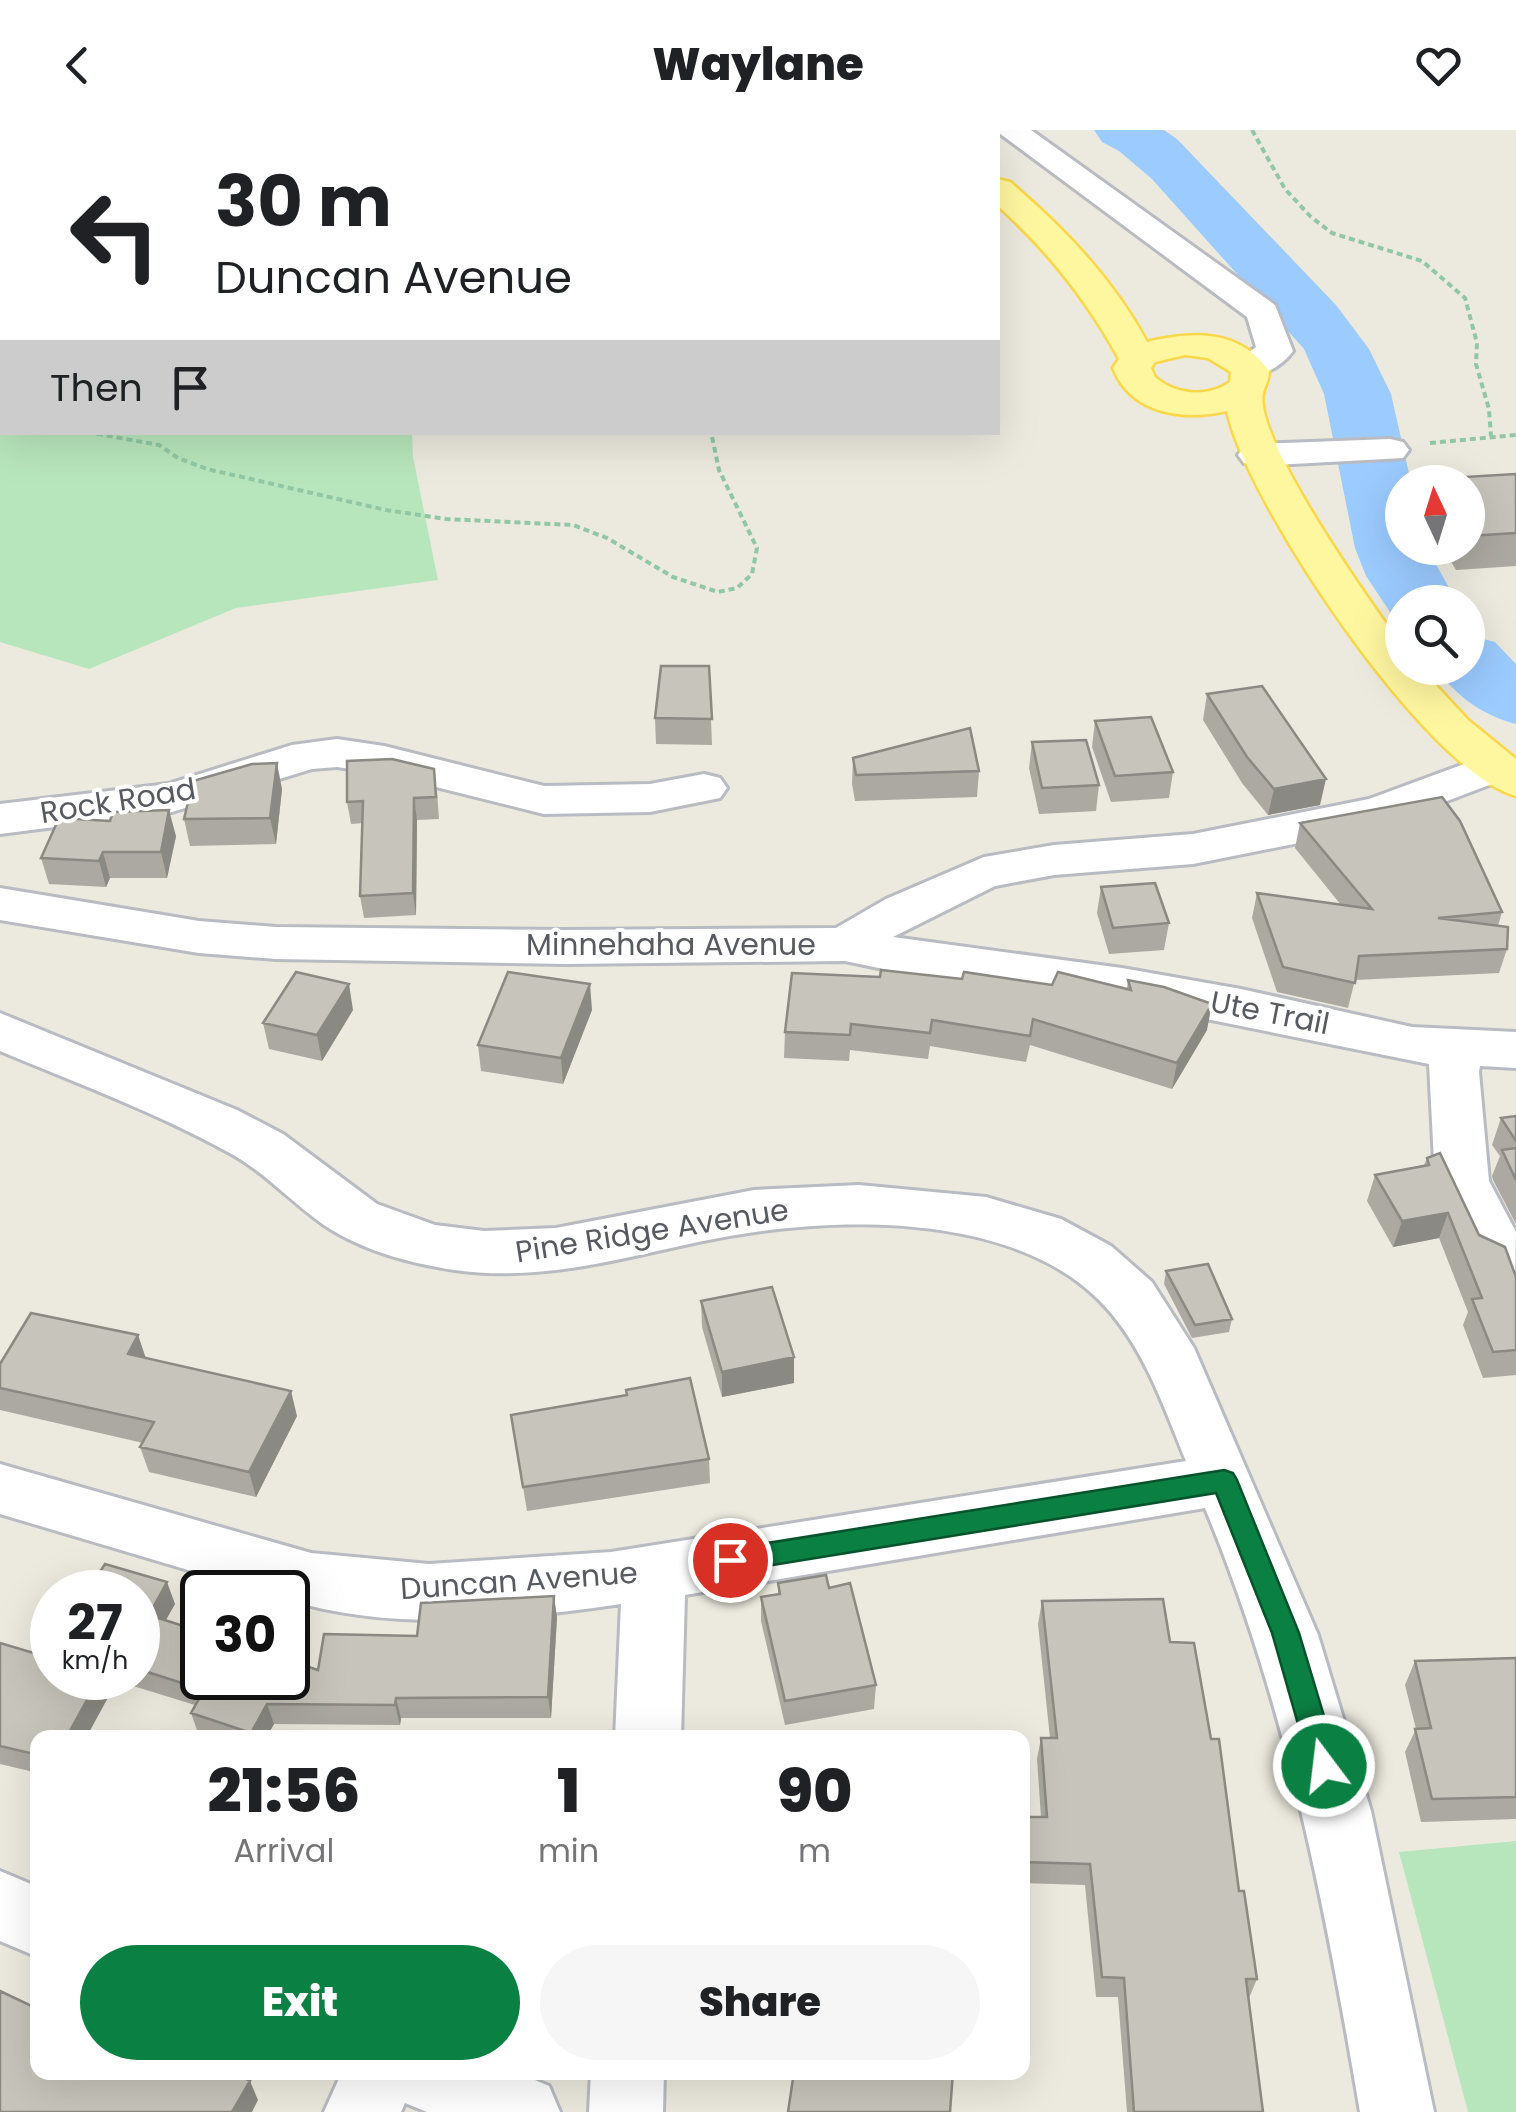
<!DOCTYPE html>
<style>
body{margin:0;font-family:Poppins,sans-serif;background:#f6f6f6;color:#202124;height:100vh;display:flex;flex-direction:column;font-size:38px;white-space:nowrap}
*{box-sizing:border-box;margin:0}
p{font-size:32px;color:#757577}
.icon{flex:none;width:55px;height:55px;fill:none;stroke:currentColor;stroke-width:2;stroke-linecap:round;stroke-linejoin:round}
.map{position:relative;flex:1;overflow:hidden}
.panel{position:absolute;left:30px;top:1600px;width:1000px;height:350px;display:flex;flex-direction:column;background:#fff;border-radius:20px;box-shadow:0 10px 40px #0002}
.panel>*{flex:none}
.banner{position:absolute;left:0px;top:0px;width:1000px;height:305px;box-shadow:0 10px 40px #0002;background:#fff;color:#202124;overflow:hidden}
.needle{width:65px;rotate:356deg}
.fabs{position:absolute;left:1385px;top:335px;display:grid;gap:20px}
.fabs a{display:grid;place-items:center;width:100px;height:100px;border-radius:50%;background:#fff;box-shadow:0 10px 40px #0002;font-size:50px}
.speed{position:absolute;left:30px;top:1440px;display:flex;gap:20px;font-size:50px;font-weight:700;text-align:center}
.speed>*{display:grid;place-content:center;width:130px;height:130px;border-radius:50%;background:#fff;box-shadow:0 10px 40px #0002;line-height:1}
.speed small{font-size:25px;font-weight:400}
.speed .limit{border:5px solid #111;border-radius:15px;background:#fff;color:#111}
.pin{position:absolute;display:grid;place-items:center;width:85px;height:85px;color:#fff;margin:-42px;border:5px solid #fff;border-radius:50%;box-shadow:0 2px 10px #0007}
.me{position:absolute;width:110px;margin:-55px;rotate:345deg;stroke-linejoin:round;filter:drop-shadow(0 0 8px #0008)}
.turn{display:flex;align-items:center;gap:35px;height:210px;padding:0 50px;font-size:45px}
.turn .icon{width:130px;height:130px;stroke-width:2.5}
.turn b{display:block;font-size:70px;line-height:85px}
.then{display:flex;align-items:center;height:95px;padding:0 50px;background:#0003;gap:20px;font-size:38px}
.eta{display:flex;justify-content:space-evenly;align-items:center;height:170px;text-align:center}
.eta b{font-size:60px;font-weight:800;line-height:70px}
.cta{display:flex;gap:20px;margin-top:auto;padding:20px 50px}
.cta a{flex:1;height:115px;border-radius:60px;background:#0b8043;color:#fff;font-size:40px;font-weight:800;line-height:115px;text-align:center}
.cta a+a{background:#f6f6f6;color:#202124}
header{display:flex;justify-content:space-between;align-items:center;height:130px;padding:0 50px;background:#fff;font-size:45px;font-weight:800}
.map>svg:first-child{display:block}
</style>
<header><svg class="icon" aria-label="back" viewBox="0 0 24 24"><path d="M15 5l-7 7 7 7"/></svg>Waylane<svg class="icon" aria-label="heart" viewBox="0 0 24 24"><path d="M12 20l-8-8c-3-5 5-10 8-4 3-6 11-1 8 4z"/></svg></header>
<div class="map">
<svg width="1516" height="1982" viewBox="0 0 1516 1982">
<rect width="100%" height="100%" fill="#eceade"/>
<!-- green -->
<path fill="#b8e6bc" d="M 0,0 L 821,0 L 826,2 L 2,2 L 2,302 L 412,303 L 413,327 L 438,450 L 236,478 L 89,539 L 0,512 Z
M 1516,1711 L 1516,1982 L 1468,1982 L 1399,1722 Z"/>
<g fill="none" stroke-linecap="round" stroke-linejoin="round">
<!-- river -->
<path fill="#9bcbff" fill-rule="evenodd" d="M 1094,0 L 1164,0 L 1177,9 L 1336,175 L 1369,219 L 1391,264 L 1411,352 L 1402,352 L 1402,418 L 1427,418 L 1457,472 L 1402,472 L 1402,490 L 1394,488 L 1366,446 L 1355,418 L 1324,264 L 1304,219 L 1152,49 L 1119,21 L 1102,12 Z
M 1468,505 L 1495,512 L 1516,534 L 1516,594 C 1482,585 1457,567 1436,538 L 1468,538 Z"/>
<defs>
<path id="minor" d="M 995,0 L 1031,0 L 1275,175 L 1293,221 C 1280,239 1256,250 1235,245 L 1230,237 L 1256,217 L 1247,187 Z
M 1390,309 L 1403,312 L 1409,320 L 1403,328 L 1257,336 L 1244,333 L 1238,325 L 1244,317 L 1257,314 Z
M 337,609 L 384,616 L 544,656 L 650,654 L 704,644 L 720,648 L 727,658 L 720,668 L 650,682 L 544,684 L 384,644 L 337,637 L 312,639 L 172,682 L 0,704 L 0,674 L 168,654 L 292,615 Z
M 1494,623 L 1510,627 L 1516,636 L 1510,647 L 1379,697 L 1193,734 L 1054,745 L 995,756 L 893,807 L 1122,838 L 1241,859 L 1412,897 L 1516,902 L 1516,938 L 1480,936 L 1479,942 L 1489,1051 L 1516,1102 L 1515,1148 L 1473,1129 L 1435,1051 L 1429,934 L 1122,872 L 922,847 L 845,831 L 565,834 L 276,829 L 199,823 L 0,790 L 0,758 L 199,791 L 276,797 L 565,800 L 836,798 L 886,769 L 984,727 L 1054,715 L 1193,704 L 1369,669 Z
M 0,883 L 237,980 L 283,1004 L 377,1074 L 435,1095 L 484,1101 L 556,1098 L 754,1060 L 859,1055 L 986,1067 L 1061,1089 L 1111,1116 L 1152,1152 L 1194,1218 L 1318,1505 L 1371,1681 L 1434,1982 L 1360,1982 C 1325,1775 1286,1573 1205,1378 L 685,1465 L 681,1608 L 615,1608 L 621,1474 C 514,1490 393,1502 288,1470 L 288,1462 L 262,1462 L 0,1384 L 0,1334 L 311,1423 L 429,1434 L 611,1422 L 1186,1331 C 1165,1280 1147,1226 1111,1183 C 1022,1076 822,1085 698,1112 C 611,1131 526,1155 437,1137 C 398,1130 357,1117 324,1095 C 291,1072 264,1041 228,1022 C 155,982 77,953 0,921 Z
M 0,1741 L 38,1757 L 38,1827 L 0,1811 Z
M 342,1942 L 516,1942 L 549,1956 L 560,1982 L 427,1982 L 405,1973 L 401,1982 L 324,1982 Z
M 591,1942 L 664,1942 L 663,1982 L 589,1982 Z"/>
<path id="major" d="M 901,0 L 936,0 L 937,2 L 902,2 Z
M 998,49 L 1010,52 C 1064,98 1113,149 1147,212 C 1192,201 1240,199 1269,241 C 1269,251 1265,255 1263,263 C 1253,308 1373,476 1402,516 L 1402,538 L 1420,538 L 1468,590 L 1516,629 L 1516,666 C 1426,642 1246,371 1227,281 C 1183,291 1131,284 1113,238 L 1119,229 C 1087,170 1048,121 998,76 ZM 1185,225 L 1208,228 L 1231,242 L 1230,252 C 1208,268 1175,265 1155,247 L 1151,238 L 1155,232 Z"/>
</defs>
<!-- minor casing -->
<use href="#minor" stroke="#b9bbc2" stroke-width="6"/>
<!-- major casing -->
<use href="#major" stroke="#fad749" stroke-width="5"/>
<!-- path -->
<path stroke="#91c7a4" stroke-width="4" stroke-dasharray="6 4" stroke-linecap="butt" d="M 1252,0 L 1285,59 L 1311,87 L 1332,103 L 1422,131 L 1465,168 L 1477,213 L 1476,234 L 1489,279 L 1491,306
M 87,302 L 159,315 L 178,328 L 207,339 L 386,380 L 446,389 L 573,395 L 607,408 L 673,447 L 718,462 L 737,458 L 752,444 L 757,418 L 719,340 L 711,302
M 1430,313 L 1516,305"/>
<!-- minor -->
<use href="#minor" fill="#fff" fill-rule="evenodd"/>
<!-- major -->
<use href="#major" fill="#fff7a0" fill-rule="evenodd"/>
</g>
<!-- wall -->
<path fill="#aba9a1" d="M 1516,344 L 1516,436 L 1456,440 L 1443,418 L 1468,418 L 1468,352 L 1429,352 L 1430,349 Z
M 709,536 L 712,615 L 656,614 L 655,588 Z
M 1207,564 L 1320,675 L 1268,685 L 1242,653 L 1203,590 Z
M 1095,591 L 1173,642 L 1169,668 L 1111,672 L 1092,617 Z
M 1032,612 L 1099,655 L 1096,681 L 1039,684 L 1029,638 Z
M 853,628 L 979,641 L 977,667 L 855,671 L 852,654 Z
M 282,659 L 276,714 L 190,716 L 184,689 Z
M 437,661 L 439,689 L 417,690 L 416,785 L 364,788 L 360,766 L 363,693 L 351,694 L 347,672 Z
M 110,691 L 176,706 L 167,748 L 110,748 L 106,757 L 49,754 L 41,728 Z
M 1300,693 L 1502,782 L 1498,796 L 1507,819 L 1499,843 L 1355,850 L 1348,878 L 1277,862 L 1252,788 L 1257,763 L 1341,775 L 1295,718 Z
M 1101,757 L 1169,793 L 1164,820 L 1109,824 L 1097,783 Z
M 880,847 L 962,849 L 1127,859 L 1128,850 L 1207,900 L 1172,959 L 1030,915 L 1026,932 L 930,916 L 928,929 L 850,920 L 849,931 L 784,928 L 785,902 Z
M 353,880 L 322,931 L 269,919 L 263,893 Z
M 592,880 L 563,954 L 481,941 L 478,915 Z
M 1516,986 L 1516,1094 L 1493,1050 L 1492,1046 L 1500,1026 L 1492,1015 L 1501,988 Z
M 1427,1028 L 1479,1105 L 1516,1147 L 1516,1245 L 1483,1248 L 1463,1195 L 1468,1182 L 1439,1108 L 1393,1117 L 1367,1071 L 1375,1045 L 1424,1035 Z
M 1166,1141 L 1232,1189 L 1229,1202 L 1192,1208 L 1164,1154 Z
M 701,1171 L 794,1253 L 722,1267 L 702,1197 Z
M 138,1205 L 146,1228 L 297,1286 L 256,1367 L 149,1342 L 140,1317 L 143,1313 L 0,1280 L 0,1234 Z
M 511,1285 L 709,1329 L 710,1353 L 527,1381 Z
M 778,1453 L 829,1458 L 876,1555 L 874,1579 L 785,1595 L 761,1491 L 761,1467 L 778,1465 Z
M 138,1462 L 175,1474 L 165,1490 L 318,1540 L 417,1506 L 557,1487 L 551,1588 L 401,1588 L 400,1595 L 274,1594 L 266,1608 L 212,1608 L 198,1603 L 191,1583 L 195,1575 L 117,1551 L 38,1608 L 38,1643 L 0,1634 L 0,1513 L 52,1548 L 138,1548 Z
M 1042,1471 L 1170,1512 L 1211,1609 L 1257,1849 L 1249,1868 L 1263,1982 L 1127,1982 L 1118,1867 L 1096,1867 L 1085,1755 L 1022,1753 L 1022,1687 L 1041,1687 L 1037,1629 L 1041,1608 L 1050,1608 L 1038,1494 Z
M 1516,1528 L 1516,1689 L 1421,1692 L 1405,1622 L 1416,1599 L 1405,1555 L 1415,1531 Z"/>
<!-- shaded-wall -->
<path fill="#8b8983" d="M 277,633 L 282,659 L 276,714 L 270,688 Z
M 1326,649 L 1320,675 L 1268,685 L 1274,659 Z
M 414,668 L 417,690 L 416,785 L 413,763 Z
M 169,680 L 176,706 L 167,748 L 161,722 Z
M 103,722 L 110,748 L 106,757 L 99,731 Z
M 349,854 L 353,880 L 322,931 L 317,905 Z
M 590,854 L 592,880 L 563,954 L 561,928 Z
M 1212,874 L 1207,900 L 1172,959 L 1177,933 Z
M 1448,1083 L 1439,1108 L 1393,1117 L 1402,1091 Z
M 138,1205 L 146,1230 L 128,1224 Z
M 794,1227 L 794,1253 L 722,1267 L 722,1242 Z
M 291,1261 L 297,1286 L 256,1367 L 249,1342 Z
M 167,1452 L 175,1474 L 157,1506 L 149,1485 Z
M 554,1466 L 557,1487 L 551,1588 L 548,1567 Z
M 99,1548 L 116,1548 L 117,1551 L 86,1608 L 66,1608 Z
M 396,1568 L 401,1588 L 400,1595 L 395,1575 Z
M 267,1574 L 274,1594 L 266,1608 L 252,1608 L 251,1603 Z
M 250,1951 L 258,1970 L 252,1982 L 232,1982 Z"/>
<!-- building -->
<path fill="#c7c4bb" stroke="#8b8983" stroke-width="2.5" d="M 1516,344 L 1516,403 L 1468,406 L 1468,352 L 1432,352 L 1430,349 Z
M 661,536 L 709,536 L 712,589 L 655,588 Z
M 1262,556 L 1326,649 L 1274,659 L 1247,627 L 1207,564 Z
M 1151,587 L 1173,642 L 1115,646 L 1095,591 Z
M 970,598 L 979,641 L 856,645 L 853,628 Z
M 1086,610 L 1099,655 L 1042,658 L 1032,612 Z
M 392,629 L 434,639 L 436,667 L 414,668 L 413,763 L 360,766 L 363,671 L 347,672 L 347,631 Z
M 277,633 L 270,688 L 184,689 L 193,651 L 252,634 Z
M 1442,667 L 1460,691 L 1502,782 L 1438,788 L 1508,797 L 1507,819 L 1359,826 L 1355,853 L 1283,837 L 1257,763 L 1372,779 L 1300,693 Z
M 169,680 L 161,722 L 103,722 L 99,731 L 41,728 L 59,688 L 110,691 L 113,682 Z
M 1155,753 L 1169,793 L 1113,798 L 1101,757 Z
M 881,840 L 962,849 L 964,842 L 1052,855 L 1058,842 L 1131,860 L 1128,850 L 1164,857 L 1212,874 L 1177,933 L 1033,889 L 1030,906 L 932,890 L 930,903 L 851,894 L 850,905 L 785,902 L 792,843 L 880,847 Z
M 296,842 L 349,854 L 317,905 L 263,893 Z
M 508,842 L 590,854 L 561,928 L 478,915 Z
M 1516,986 L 1516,1011 L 1501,988 Z
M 1516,1018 L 1516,1050 L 1502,1020 Z
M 1440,1023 L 1479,1105 L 1505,1117 L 1516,1147 L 1516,1220 L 1493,1222 L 1472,1169 L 1482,1168 L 1448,1083 L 1402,1091 L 1375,1045 L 1429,1035 L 1427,1028 Z
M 1208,1134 L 1232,1189 L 1195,1195 L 1166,1141 Z
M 772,1157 L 794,1227 L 722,1242 L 701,1171 Z
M 31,1183 L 138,1205 L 128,1224 L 291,1261 L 249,1342 L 140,1317 L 154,1292 L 0,1258 L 0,1234 Z
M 690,1248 L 709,1329 L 523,1357 L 511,1285 L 627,1265 L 626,1260 Z
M 105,1434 L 167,1452 L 149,1485 L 202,1502 L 202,1548 L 288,1548 L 288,1530 L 318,1540 L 324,1504 L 417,1506 L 421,1473 L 554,1466 L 548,1567 L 396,1568 L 395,1575 L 267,1574 L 251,1603 L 191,1583 L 204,1560 L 138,1539 L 138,1462 L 87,1462 Z
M 826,1445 L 829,1458 L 850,1453 L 876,1555 L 785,1571 L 761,1467 L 780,1464 L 778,1453 Z
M 1163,1469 L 1170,1512 L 1194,1513 L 1211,1609 L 1219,1609 L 1239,1761 L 1244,1761 L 1257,1849 L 1246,1849 L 1263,1982 L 1134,1982 L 1124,1848 L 1102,1847 L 1090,1734 L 1022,1732 L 1022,1687 L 1047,1687 L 1041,1608 L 1057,1608 L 1042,1471 Z
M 0,1513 L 47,1527 L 52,1519 L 52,1548 L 99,1548 L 66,1608 L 38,1608 L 38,1625 L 0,1616 Z
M 1516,1528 L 1516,1667 L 1432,1669 L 1415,1599 L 1431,1598 L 1415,1531 Z
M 0,1861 L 38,1879 L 38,1942 L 232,1942 L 250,1951 L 232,1982 L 0,1982 Z
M 794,1942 L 953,1942 L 950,1982 L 788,1982 Z"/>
<!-- route -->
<path fill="#0b8043" stroke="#07532c" stroke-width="2.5" d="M 1224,1340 L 1233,1343 L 1237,1350 L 1299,1503 L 1339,1636 L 1335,1646 L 1324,1650 L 1314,1646 L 1310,1636 L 1272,1503 L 1216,1363 L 730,1442 L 720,1439 L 716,1430 L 720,1422 L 730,1419 Z"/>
<g text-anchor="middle" stroke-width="8" stroke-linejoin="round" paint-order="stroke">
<!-- street labels -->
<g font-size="30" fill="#575b61" stroke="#fff">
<text transform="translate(118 671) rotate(-9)" y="10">Rock Road</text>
<text x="671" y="825">Minnehaha Avenue</text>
<text transform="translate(1270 883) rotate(11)" y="10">Ute Trail</text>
<text transform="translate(652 1101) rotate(-9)" y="10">Pine Ridge Avenue</text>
<text transform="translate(519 1451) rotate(-4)" y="10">Duncan Avenue</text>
</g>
</g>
</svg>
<div class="fabs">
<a><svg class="needle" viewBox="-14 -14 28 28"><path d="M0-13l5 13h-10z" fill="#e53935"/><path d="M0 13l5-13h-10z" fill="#757577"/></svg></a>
<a><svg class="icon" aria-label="search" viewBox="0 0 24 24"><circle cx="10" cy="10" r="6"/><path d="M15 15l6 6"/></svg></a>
</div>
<div class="speed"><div>27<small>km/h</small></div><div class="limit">30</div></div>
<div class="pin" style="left:730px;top:1430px;background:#d93025"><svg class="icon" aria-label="arrive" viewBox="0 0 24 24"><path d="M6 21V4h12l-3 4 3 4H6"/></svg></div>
<svg class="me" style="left:1324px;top:1636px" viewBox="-20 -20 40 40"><circle r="17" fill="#0b8043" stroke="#fff" stroke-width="3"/><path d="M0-11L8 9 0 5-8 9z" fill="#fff"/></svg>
<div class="banner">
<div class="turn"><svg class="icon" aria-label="left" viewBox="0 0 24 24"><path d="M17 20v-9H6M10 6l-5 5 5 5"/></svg><div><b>30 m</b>Duncan Avenue</div></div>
<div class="then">Then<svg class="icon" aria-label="arrive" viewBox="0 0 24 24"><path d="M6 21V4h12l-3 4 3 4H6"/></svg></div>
</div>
<section class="panel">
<div class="eta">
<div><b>21:56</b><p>Arrival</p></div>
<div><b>1</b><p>min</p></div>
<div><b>90</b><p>m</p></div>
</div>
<div class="cta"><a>Exit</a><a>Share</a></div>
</section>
</div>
